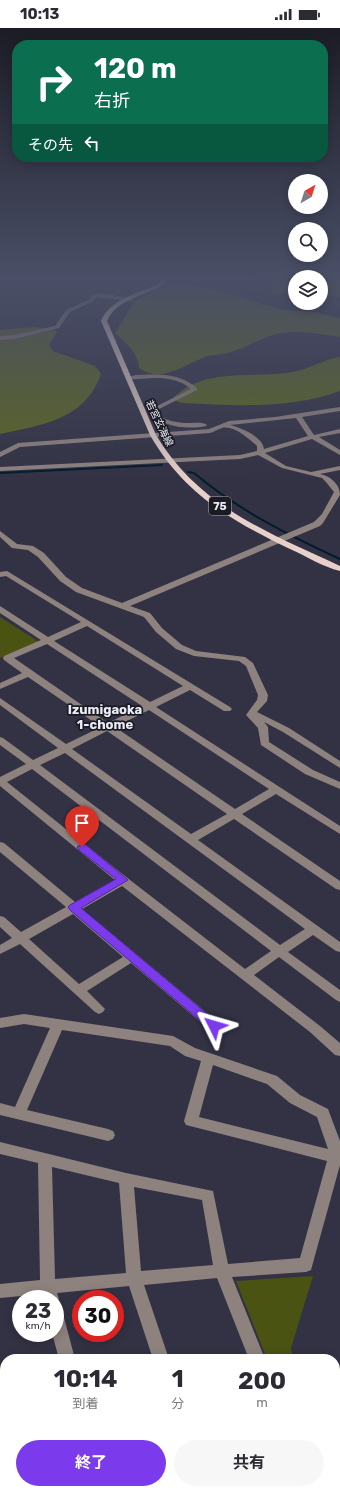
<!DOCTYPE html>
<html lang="ja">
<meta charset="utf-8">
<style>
body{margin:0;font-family:Rubik,"Noto Sans JP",sans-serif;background:#f7f7f7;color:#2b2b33;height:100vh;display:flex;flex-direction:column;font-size:15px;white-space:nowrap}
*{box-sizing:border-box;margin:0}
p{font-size:13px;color:#7c7c81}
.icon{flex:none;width:22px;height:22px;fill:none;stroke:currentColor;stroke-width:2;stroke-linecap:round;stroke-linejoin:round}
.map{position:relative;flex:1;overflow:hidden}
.details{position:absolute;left:0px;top:1326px;width:340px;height:140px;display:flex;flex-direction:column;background:#fff;border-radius:16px 16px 0 0;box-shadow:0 2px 10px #0003}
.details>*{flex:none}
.top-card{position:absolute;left:12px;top:12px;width:316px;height:122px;border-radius:16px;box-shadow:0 2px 10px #0003;background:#0b6e4f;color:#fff;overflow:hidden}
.needle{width:26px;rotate:39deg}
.tools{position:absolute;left:288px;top:146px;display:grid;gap:8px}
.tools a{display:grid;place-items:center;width:40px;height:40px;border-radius:50%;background:#fff;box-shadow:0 2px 10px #0003;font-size:20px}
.speed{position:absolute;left:12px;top:1262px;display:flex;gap:8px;font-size:20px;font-weight:700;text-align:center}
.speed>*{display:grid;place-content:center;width:52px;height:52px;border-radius:50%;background:#fff;box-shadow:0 2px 10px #0003;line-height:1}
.speed small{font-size:10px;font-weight:400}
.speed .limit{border:6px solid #d22;background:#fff;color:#111}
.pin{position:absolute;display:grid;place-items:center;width:34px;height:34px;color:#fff;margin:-41px -17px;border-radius:50% 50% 50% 0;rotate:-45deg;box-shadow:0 0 4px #0007}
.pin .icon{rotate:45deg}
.me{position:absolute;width:44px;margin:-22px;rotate:310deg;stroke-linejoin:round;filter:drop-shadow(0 0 3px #0008)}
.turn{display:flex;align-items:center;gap:14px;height:84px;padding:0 16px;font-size:18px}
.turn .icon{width:52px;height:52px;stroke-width:2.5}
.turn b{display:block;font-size:28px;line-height:34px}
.then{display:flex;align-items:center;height:38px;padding:0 16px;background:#0003;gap:8px;font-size:15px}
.eta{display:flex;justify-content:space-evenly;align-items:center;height:68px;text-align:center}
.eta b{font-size:24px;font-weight:700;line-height:28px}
.action{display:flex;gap:8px;margin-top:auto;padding:8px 16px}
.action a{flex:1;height:46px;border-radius:24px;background:#7c3aed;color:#fff;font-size:16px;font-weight:700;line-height:46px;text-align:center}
.action a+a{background:#f7f7f7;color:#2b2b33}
.status{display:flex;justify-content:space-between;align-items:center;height:28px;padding:0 20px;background:#fff;direction:ltr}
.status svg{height:11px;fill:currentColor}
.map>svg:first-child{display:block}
</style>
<div class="status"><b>10:13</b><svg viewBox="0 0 49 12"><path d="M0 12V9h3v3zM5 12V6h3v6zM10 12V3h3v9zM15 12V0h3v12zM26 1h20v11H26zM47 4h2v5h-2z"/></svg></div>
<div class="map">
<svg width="340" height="1466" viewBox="0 0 340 1466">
<rect width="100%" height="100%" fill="#333244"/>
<!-- green -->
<path fill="#4a5312" d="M 0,589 L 39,614 L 0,630 Z
M 313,1248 L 291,1320 L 293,1331 L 267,1331 L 236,1253 Z"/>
<!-- forest -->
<path fill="#5c6621" d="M 226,249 L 295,249 L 295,265 L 279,266 L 269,263 L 284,255 L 284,254 L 280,253 Z
M 321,249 L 340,249 L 340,269 L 321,266 Z
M 185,256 L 224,264 L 282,282 L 313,284 L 340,290 L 340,309 C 321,306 302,302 283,305 C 265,307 248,319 231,324 C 223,327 213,326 205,329 C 184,337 160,356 139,340 C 139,327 126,314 116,306 L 116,303 L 135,273 L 168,258 Z
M 35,299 L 55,302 L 57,304 L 49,317 L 53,323 L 95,338 L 101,346 C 85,392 42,397 0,406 L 0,302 Z
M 340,329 L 340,363 C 291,381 236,378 184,375 L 178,374 L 173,370 C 205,338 254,351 293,344 C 310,341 324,331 340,329 Z"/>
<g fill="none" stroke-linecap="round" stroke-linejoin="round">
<!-- stream -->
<path stroke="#001c2c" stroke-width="2" d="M 188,444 L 194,445 C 238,482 288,507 340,531
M 0,445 L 162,437"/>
<!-- minor -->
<path fill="#8e827f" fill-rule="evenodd" d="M 101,265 L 134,271 L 131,273 L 95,269 L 94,273 L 70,284 L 59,300 L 14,311 L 0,312 L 0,308 L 14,307 L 55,298 L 66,282 L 90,271 L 91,267 Z
M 136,347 C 158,346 180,345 197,360 L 197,362 L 155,383 C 164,394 179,395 192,395 C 197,395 203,394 207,397 L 206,398 C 187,402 161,399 148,383 L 149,382 L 191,361 C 174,346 149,350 128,352 L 125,350 Z
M 340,379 L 340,383 L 302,389 L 314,407 L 340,401 L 340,405 L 319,409 L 340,422 L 340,427 L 312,411 L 265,425 L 286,438 L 311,444 L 340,438 L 340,442 L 320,446 C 330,448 340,456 340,467 L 323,495 L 320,498 L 130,578 L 150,585 L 162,600 L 182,617 L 196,623 L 245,629 L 253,635 L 268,667 L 267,673 L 257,684 L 289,700 L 340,733 L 340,740 L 283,704 L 264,694 L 268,699 L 269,714 L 313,742 L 340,754 L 340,761 L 305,746 L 261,717 L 258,700 L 246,687 L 257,672 L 258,667 L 246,638 L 239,633 L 194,628 L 176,621 L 156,604 L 144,589 L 76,564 L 60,553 L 38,529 L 28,522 L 12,520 L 0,509 L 0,503 L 17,516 L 33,518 L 44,525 L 66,549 L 82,560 L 122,575 L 314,494 L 322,486 L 334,464 L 326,454 L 322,450 L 282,440 L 258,427 L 240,431 L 0,443 L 0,439 L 240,427 L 257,423 L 257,418 C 249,411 234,397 222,400 C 218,401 214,404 210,405 L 20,419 L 0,429 L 0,424 L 18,415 L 209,401 L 229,393 L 275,389 ZM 296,390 L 308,408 L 264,421 C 262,408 241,400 230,397 Z
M 7,543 L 230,679 L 232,681 L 230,683 L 224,683 L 190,662 L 156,679 L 340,798 L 340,806 L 276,766 L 242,786 L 340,853 L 340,862 L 336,861 L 234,791 L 198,812 L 340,914 L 340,924 L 336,923 L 313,907 L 288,924 L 340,962 L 340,974 L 336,972 L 279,929 L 254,947 L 320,998 L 340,1015 L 340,1028 L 335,1027 L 310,1004 L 122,858 L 82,881 L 219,995 L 220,998 L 219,1001 L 214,1003 L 209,1001 L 131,935 L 87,963 L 105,981 L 103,984 L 99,986 L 95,984 L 20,916 L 0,926 L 0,917 L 12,910 L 0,899 L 0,888 L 4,889 L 21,904 L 66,879 L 0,824 L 0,814 L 4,815 L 75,874 L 115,852 L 0,758 L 0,749 L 26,736 L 0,717 L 0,709 L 3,710 L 33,732 L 58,720 L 0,677 L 0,670 L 66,716 L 101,699 L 28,649 L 0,661 L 0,655 L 22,645 L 4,632 L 3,630 L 4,628 L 41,612 L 0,585 L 0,578 L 48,609 L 81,594 L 6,548 L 0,549 L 0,544 ZM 87,598 L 183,658 L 150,674 L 54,613 ZM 47,616 L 142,678 L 108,695 L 14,630 ZM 149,682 L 269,761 L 235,781 L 115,699 ZM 107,703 L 227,786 L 191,806 L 72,721 ZM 65,725 L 305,901 L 280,917 L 40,737 ZM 32,741 L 271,923 L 245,941 L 121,845 L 7,754 ZM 73,886 L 123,929 L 79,956 L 29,911 Z
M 24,986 L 173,1008 L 195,1020 L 277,1048 L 300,1067 L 328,1081 L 340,1113 L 340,1137 L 311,1242 L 306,1244 L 232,1249 L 265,1331 L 249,1331 L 217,1250 L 144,1257 L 169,1331 L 153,1331 L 129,1258 L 57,1265 L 59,1271 L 55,1277 L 55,1271 L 43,1271 L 42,1266 L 0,1270 L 0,1256 L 40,1252 L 38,1135 L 0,1126 L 0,1114 L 126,1145 L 213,1163 L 228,1236 L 300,1230 L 327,1133 L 186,1097 L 184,1093 L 201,1033 L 185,1028 L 170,1018 L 62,1002 L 27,1082 L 108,1101 L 113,1103 L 115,1107 L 113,1111 L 108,1113 L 0,1087 L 0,1075 L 15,1079 L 50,1000 L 24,996 L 0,1000 L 0,990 ZM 213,1037 L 267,1056 L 290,1075 L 317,1089 L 328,1121 L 199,1089 ZM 52,1139 L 119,1155 L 126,1245 L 55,1251 ZM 134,1159 L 202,1172 L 213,1237 L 141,1243 Z
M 55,1279 L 61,1281 L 63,1286 L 75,1331 L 59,1331 L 52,1305 L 55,1305 Z
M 0,1446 L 5,1448 L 5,1461 L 10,1461 L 11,1466 L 0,1466 Z
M 93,1461 L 111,1461 L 112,1466 L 94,1466 Z
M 195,1461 L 213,1461 L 215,1466 L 197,1466 Z
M 234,1461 L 279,1461 L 277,1466 L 232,1466 Z"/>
<!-- major -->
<path fill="#e7d0c9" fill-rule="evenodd" d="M 161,249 L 165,249 L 165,255 L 160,259 C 142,268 115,273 107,293 L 156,407 C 198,478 269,505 340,538 L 340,543 C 323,539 306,528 290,521 C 230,492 184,466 150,407 L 101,293 C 110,271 137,266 156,257 L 160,254 Z"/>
</g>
<!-- sky -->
<linearGradient id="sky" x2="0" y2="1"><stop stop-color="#1c1c25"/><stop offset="0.55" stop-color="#4a4f67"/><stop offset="1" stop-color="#4a4f67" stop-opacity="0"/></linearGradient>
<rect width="340" height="454" fill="url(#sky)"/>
<!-- route -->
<path fill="#7c3aed" stroke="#51269a" d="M 82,816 L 86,817 L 128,852 L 81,880 L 218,995 L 220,998 L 218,1001 L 210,1001 L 70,882 L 68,879 L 70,877 L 116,851 L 79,822 L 77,819 Z"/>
<g text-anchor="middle" stroke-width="3.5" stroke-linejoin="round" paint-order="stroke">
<!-- far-street labels -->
<g font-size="10" fill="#ebebf7" stroke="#1b1b23">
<text transform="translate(160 395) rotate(64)" y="4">若宮玄海線</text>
</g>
<!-- shield labels -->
<rect fill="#1b1b23" stroke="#adadb7" stroke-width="1" x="209" y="469" width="22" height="18" rx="3"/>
<g font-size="11" font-weight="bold" fill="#ebebf7">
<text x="220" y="482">75</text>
</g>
<!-- neighbourhood labels -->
<g font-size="13" font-weight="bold" fill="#ebebf7" stroke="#1b1b23">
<text x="105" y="686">Izumigaoka<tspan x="105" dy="15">1-chome</tspan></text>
</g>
</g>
</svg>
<div class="tools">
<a><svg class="needle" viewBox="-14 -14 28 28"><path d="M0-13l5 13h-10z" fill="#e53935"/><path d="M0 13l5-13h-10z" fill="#7c7c81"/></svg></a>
<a><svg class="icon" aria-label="search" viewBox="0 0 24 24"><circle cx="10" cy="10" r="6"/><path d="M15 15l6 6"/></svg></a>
<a><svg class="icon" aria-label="layers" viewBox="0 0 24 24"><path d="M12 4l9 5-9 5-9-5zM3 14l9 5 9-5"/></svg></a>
</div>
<div class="speed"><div>23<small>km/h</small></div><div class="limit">30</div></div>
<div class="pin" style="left:82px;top:819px;background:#d93025"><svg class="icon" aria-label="arrive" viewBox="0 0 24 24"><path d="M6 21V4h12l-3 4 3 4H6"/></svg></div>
<svg class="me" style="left:214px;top:998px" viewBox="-20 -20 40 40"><path d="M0-17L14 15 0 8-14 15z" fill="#7c3aed" stroke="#fff" stroke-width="4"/></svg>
<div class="top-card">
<div class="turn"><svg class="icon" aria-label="right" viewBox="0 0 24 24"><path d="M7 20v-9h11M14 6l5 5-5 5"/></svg><div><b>120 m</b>右折</div></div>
<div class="then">その先<svg class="icon" aria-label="left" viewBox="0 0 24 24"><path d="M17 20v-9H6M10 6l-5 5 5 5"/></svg></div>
</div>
<section class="details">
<div class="eta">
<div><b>10:14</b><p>到着</p></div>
<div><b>1</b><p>分</p></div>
<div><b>200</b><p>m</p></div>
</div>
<div class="action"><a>終了</a><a>共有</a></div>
</section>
</div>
